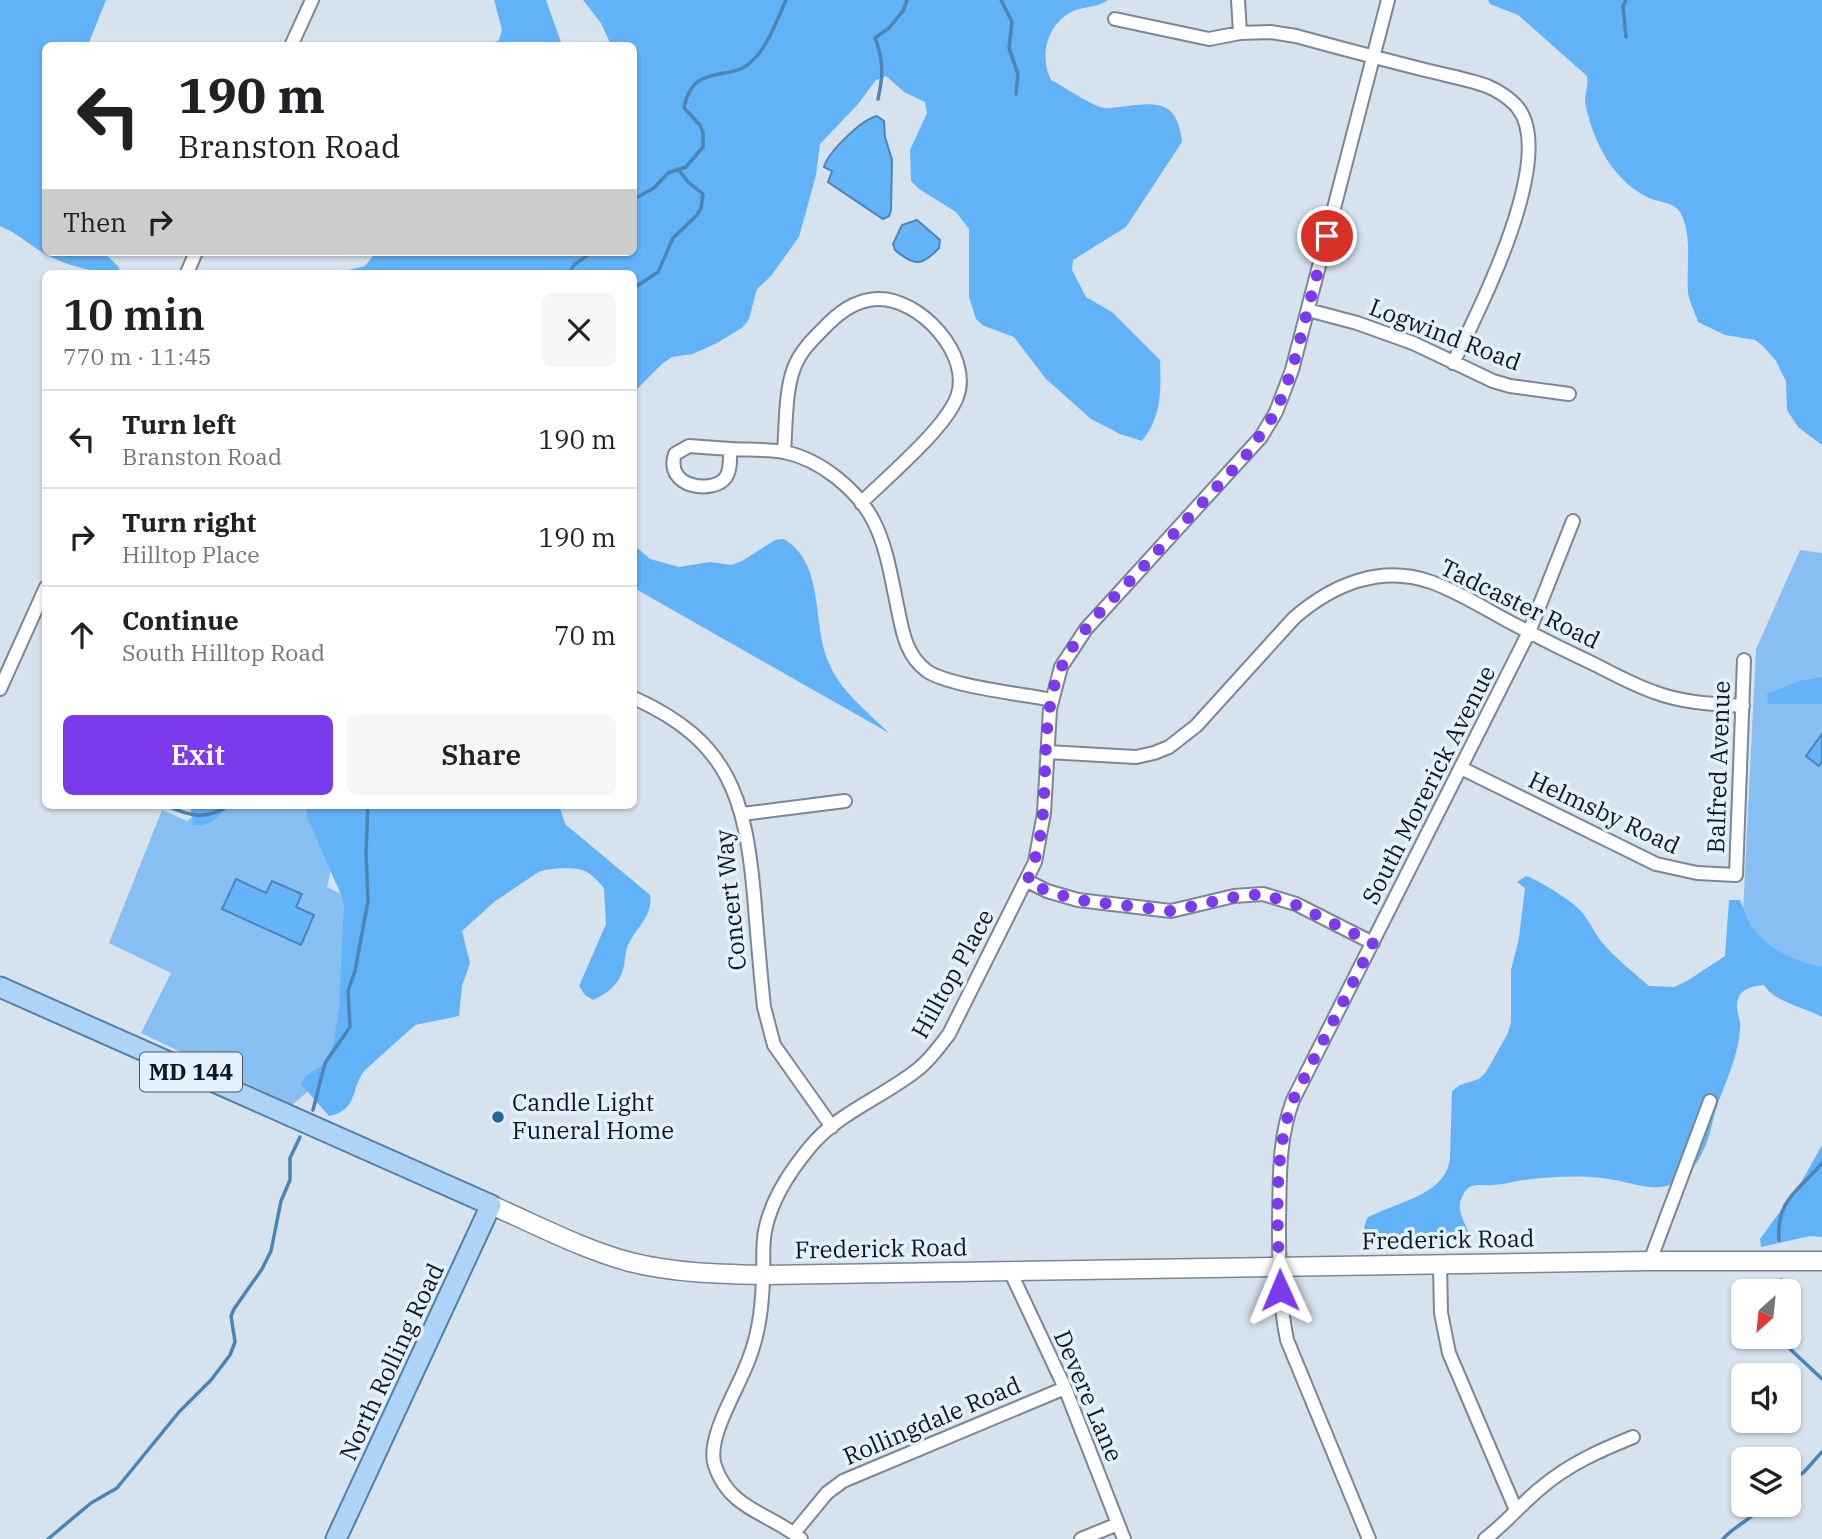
<!DOCTYPE html>
<meta charset="utf-8">
<style>
body{margin:0;font-family:"IBM Plex Serif",serif;background:#f6f6f6;color:#202124;height:100vh;display:flex;flex-direction:column;font-size:26px;white-space:nowrap}
*{box-sizing:border-box;margin:0}
p{font-size:23px;color:#757577}
.icon{flex:none;width:38px;height:38px;fill:none;stroke:currentColor;stroke-width:2;stroke-linecap:round;stroke-linejoin:round}
.map{position:relative;flex:1;overflow:hidden}
.drawer{position:absolute;left:42px;top:270px;width:595px;height:539px;display:flex;flex-direction:column;background:#fff;border-radius:10px;box-shadow:0 2px 5px #0004}
.drawer>*{flex:none}
.hud{position:absolute;left:42px;top:42px;width:595px;height:214px;border-radius:10px;box-shadow:0 2px 5px #0004;background:#fff;color:#202124;overflow:hidden}
.needle{width:46px;rotate:207deg}
.controls{position:absolute;left:1731px;top:1279px;display:grid;gap:14px}
.controls a{display:grid;place-items:center;width:70px;height:70px;border-radius:10px;background:#fff;box-shadow:0 2px 5px #0004;font-size:35px}
.pin{position:absolute;display:grid;place-items:center;width:60px;height:60px;color:#fff;margin:-30px;border:4px solid #fff;border-radius:50%;box-shadow:0 2px 7px #0007}
.me{position:absolute;width:77px;margin:-38px;rotate:359deg;stroke-linejoin:round;filter:drop-shadow(0 0 5px #0008)}
.turn{display:flex;align-items:center;gap:24px;height:147px;padding:0 21px;font-size:32px}
.turn .icon{width:91px;height:91px;stroke-width:2.5}
.turn b{display:block;font-size:49px;line-height:60px}
.then{display:flex;align-items:center;height:66px;padding:0 21px;background:#0003;gap:14px;font-size:26px}
.round{display:grid;place-items:center;flex:none;width:74px;height:74px;border-radius:10px;background:#f6f6f6}
.headline{display:flex;align-items:center;justify-content:space-between;height:119px;padding:0 21px}
h1{font-size:42px;font-weight:600;line-height:52px}
.cta{display:flex;gap:14px;margin-top:auto;padding:14px 21px}
.cta a{flex:1;height:80px;border-radius:10px;background:#7c3aed;color:#fff;font-size:28px;font-weight:600;line-height:80px;text-align:center}
.cta a+a{background:#f6f6f6;color:#202124}
ul{padding:0;list-style:none}
li{display:flex;align-items:center;gap:21px;height:98px;padding:0 21px;border-top:2px solid #e0e0e0}
li div{flex:1}
li b{display:block;font-size:26px}
li em{font-style:normal}
.map>svg:first-child{display:block}
</style>
<div class="map">
<svg width="1822" height="1539" viewBox="0 0 1822 1539">
<rect width="100%" height="100%" fill="#d6e3ef"/>
<!-- green -->
<path fill="#88bff2" d="M 1800,550 L 1822,553 L 1822,991 L 1742,932 L 1756,649 Z
M 209,805 L 346,805 L 327,887 L 349,898 L 333,1070 L 292,1105 L 141,1033 L 171,973 L 109,943 L 162,810 L 187,821 Z"/>
<!-- forest -->
<path fill="#62b2f7" d="M 0,0 L 106,0 L 88,45 L 46,46 L 46,252 L 103,252 L 118,266 L 121,273 C 95,273 71,267 47,255 C 30,246 18,233 0,226 Z
M 494,0 L 546,0 L 562,45 L 489,45 L 499,40 L 502,30 Z
M 583,0 L 1108,0 C 1097,8 1083,6 1071,12 C 1047,25 1039,56 1051,80 C 1065,87 1090,105 1104,108 C 1109,109 1115,107 1120,107 C 1157,102 1177,99 1182,142 L 1126,227 L 1073,260 L 1072,270 L 1086,297 L 1112,312 L 1160,360 C 1161,391 1162,416 1142,441 L 1120,434 L 1091,419 L 1046,379 L 1014,337 L 984,326 L 976,319 L 969,297 L 969,229 L 956,212 L 919,189 L 911,181 L 910,150 L 927,113 L 925,102 L 904,92 L 886,76 L 876,80 L 858,104 L 820,144 L 816,175 L 799,237 L 771,276 L 757,289 L 749,319 L 743,327 L 717,343 L 693,354 L 672,357 L 663,363 L 634,392 L 634,273 L 336,273 L 365,266 L 376,252 L 634,252 L 634,46 L 611,45 L 601,23 Z
M 1488,0 L 1822,0 L 1822,445 L 1798,427 L 1787,410 L 1786,381 L 1776,361 L 1763,346 L 1755,340 L 1725,335 L 1698,322 C 1695,312 1689,302 1688,292 C 1686,267 1693,235 1680,212 C 1674,202 1657,202 1647,197 C 1613,180 1594,143 1586,107 C 1583,97 1589,87 1587,76 L 1518,15 L 1490,4 Z
M 784,539 C 826,565 811,623 829,663 C 840,691 868,712 889,733 L 634,588 L 634,545 L 650,559 L 679,567 L 710,562 L 731,565 L 742,561 L 775,540 Z
M 1822,677 L 1822,704 L 1768,704 L 1767,694 L 1799,681 Z
M 190,805 L 232,805 C 217,815 213,827 193,825 Z
M 307,805 L 559,805 L 565,824 L 650,895 C 654,918 631,931 626,951 C 624,962 625,969 619,979 C 613,989 604,995 593,1000 L 585,995 L 579,986 L 606,924 L 604,888 C 598,881 591,873 582,870 C 572,867 545,868 537,873 L 494,902 L 462,931 L 470,963 L 462,986 L 459,1016 L 415,1025 L 364,1071 C 350,1091 358,1110 329,1116 L 301,1084 L 306,1076 L 323,1065 L 333,1047 L 339,1006 L 344,907 L 342,897 L 307,817 Z
M 1526,876 C 1537,879 1572,901 1580,910 C 1590,921 1595,935 1605,946 C 1618,960 1634,973 1649,986 L 1674,987 L 1687,981 L 1725,956 L 1729,900 L 1740,900 C 1744,910 1748,922 1754,930 C 1772,952 1796,961 1822,967 L 1822,1017 C 1804,1007 1774,1002 1764,985 C 1753,986 1742,988 1738,999 C 1734,1010 1742,1019 1740,1030 C 1738,1056 1726,1081 1717,1106 C 1712,1121 1710,1138 1703,1151 C 1697,1163 1688,1179 1676,1183 C 1657,1191 1643,1186 1624,1182 C 1592,1174 1556,1176 1524,1180 C 1513,1181 1503,1185 1492,1185 C 1482,1186 1470,1182 1464,1193 C 1452,1213 1469,1222 1470,1242 C 1454,1245 1440,1242 1425,1242 C 1398,1243 1384,1253 1364,1228 L 1367,1218 C 1395,1202 1446,1196 1450,1158 L 1452,1091 L 1460,1085 L 1479,1079 L 1486,1072 L 1508,1033 L 1511,1022 L 1511,970 L 1519,938 L 1525,888 L 1517,882 Z
M 1822,1145 L 1822,1237 L 1810,1236 L 1761,1247 L 1760,1239 L 1802,1181 Z"/>
<!-- water -->
<path fill="#64b4fa" stroke="#4b85b7" stroke-width="2" d="M 877,116 L 884,121 L 885,137 L 892,160 L 891,210 L 889,216 L 883,219 L 828,182 L 832,171 L 824,167 C 828,152 861,120 877,116 Z
M 917,220 L 940,240 L 939,248 C 922,266 915,267 895,250 L 893,244 L 902,225 Z
M 1822,734 L 1822,761 L 1819,766 L 1806,756 Z
M 236,879 L 266,893 L 272,881 L 302,894 L 296,907 L 314,915 L 301,945 L 222,909 Z"/>
<g fill="none" stroke-linecap="round" stroke-linejoin="round">
<!-- stream -->
<path stroke="#4b85b7" stroke-width="3.5" d="M 1001,0 L 1012,22 L 1009,48 L 1018,74 L 1016,94
M 1626,37 L 1623,6 L 1626,0
M 878,99 C 883,77 884,60 875,38 L 889,28 L 903,11 L 907,0
M 634,199 L 654,188 L 668,173 L 686,167 L 703,147 L 703,133 L 700,125 L 684,108 C 693,61 729,83 751,62 C 768,47 777,20 786,0
M 569,273 L 574,265 L 592,252
M 634,288 L 658,272 L 673,238 L 697,215 L 701,208 L 703,194 L 688,182 L 678,169
M 165,805 C 189,816 206,821 229,805
M 313,1110 L 325,1063 L 350,1027 L 348,991 L 355,971 L 368,901 L 366,852 L 368,805
M 1779,1240 C 1776,1199 1799,1191 1822,1163
M 1778,1292 L 1781,1280
M 1780,1337 L 1789,1348 L 1822,1379
M 1788,1483 L 1804,1472 L 1822,1452
M 48,1539 L 91,1503 L 117,1488 L 179,1412 L 211,1380 L 230,1355 L 235,1342 L 231,1316 L 234,1309 L 262,1269 L 271,1251 L 281,1201 L 290,1180 L 290,1158 L 300,1137
M 1723,1539 C 1735,1525 1752,1520 1763,1505"/>
<defs>
<path id="minor" d="M 1238,0 L 1240,33
M 1115,19 L 1209,39 L 1240,33 L 1270,32 L 1296,36 C 1339,48 1382,59 1425,70 C 1445,75 1468,79 1487,86 C 1497,90 1511,99 1518,108 C 1557,158 1478,313 1453,363
M 291,46 L 312,0
M 187,273 L 196,252
M 1308,310 L 1357,323 L 1413,343 L 1493,381 L 1510,386 L 1569,394
M 730,449 L 689,446 L 675,454 C 664,489 715,494 726,477 C 731,469 730,458 730,449 C 748,450 766,449 784,452 C 820,459 858,490 874,522 C 887,548 891,577 897,605 C 902,629 905,655 927,671 C 949,686 1022,694 1052,700
M 784,452 C 786,427 785,391 794,368 C 800,352 811,341 822,330 C 837,314 854,300 877,299 C 919,297 973,355 957,397 C 945,429 887,477 861,503
M 0,689 L 46,587
M 634,698 C 729,741 745,797 754,895 C 757,932 760,970 764,1007 L 774,1045 L 832,1127
M 1047,752 L 1136,757 L 1154,753 L 1169,747 L 1196,726 L 1294,618 C 1332,585 1380,564 1431,582 C 1457,591 1482,607 1506,620 C 1536,636 1566,651 1596,665 C 1615,675 1634,685 1654,692 C 1683,703 1712,704 1743,706
M 1461,768 L 1656,864 L 1697,873 L 1736,875 L 1744,660
M 742,814 L 845,801
M 1027,881 L 1047,891 L 1078,900 L 1171,911 L 1234,896 L 1263,894 L 1296,904 L 1373,943
M 1650,1261 L 1710,1101
M 1440,1265 L 1441,1313 L 1449,1353 L 1516,1510
M 1010,1271 L 1065,1388 L 1124,1539
M 794,1533 L 827,1493 L 843,1481 L 1065,1388
M 801,1539 C 768,1512 730,1510 715,1466 C 706,1441 734,1395 744,1371 C 758,1340 762,1312 763,1278 C 764,1262 762,1247 765,1231 C 771,1200 790,1171 810,1147 C 838,1113 883,1097 917,1070 C 930,1060 939,1047 949,1034 L 1035,862 L 1044,813 L 1050,709 L 1061,667 L 1086,629 L 1261,437 L 1276,412 L 1292,370 L 1388,0
M 1081,1539 L 1118,1524
M 1369,1539 L 1287,1340 C 1279,1301 1279,1262 1279,1222 C 1280,1179 1278,1140 1293,1100 L 1529,632 L 1573,521
M 1485,1539 C 1506,1523 1522,1503 1542,1487 C 1569,1464 1601,1450 1633,1437"/>
<path id="secondary" d="M 491,1205 C 537,1225 582,1249 630,1262 C 674,1273 719,1274 764,1275 L 1650,1261 L 1822,1261"/>
<path id="primary" d="M 0,987 L 491,1205 L 336,1539"/>
</defs>
<!-- minor casing -->
<use href="#minor" stroke="#7b8792" stroke-width="16"/>
<!-- secondary casing -->
<use href="#secondary" stroke="#7b8792" stroke-width="21"/>
<!-- primary casing -->
<use href="#primary" stroke="#537fa5" stroke-width="23"/>
<!-- minor -->
<use href="#minor" stroke="#fff" stroke-width="12"/>
<!-- secondary -->
<use href="#secondary" stroke="#fff" stroke-width="18"/>
<!-- primary -->
<use href="#primary" stroke="#add4f6" stroke-width="19"/>
</g>
<g fill="none" stroke-linecap="round" stroke-linejoin="round">
<!-- route -->
<path stroke="#7c3aed" stroke-width="12" stroke-dasharray="0 21.6" d="M 1280,1290 C 1278,1230 1272,1156 1293,1100 L 1373,943 L 1296,905 L 1263,894 L 1234,897 L 1171,911 L 1078,900 L 1047,891 L 1027,881 C 1054,820 1038,755 1053,691 C 1065,641 1109,604 1143,567 C 1178,529 1213,491 1248,453 L 1276,412 L 1292,370 L 1327,236"/>
</g>
<!-- markers -->
<circle fill="#23669b" stroke="#e3f0fd" stroke-width="2.5" cx="498" cy="1117" r="7"/>
<g text-anchor="middle" stroke-width="7" stroke-linejoin="round" paint-order="stroke">
<!-- shield labels -->
<rect fill="#e3f0fd" stroke="#51585f" stroke-width="2" x="140" y="1052.5" width="102" height="39" rx="5"/>
<g font-size="23" font-weight="bold" fill="#12171b">
<text x="191" y="1080">MD 144</text>
</g>
<!-- street labels -->
<g font-size="24" fill="#12171b" stroke="#e3f0fd">
<text transform="translate(1445 335) rotate(21)" y="8">Logwind Road</text>
<text transform="translate(1520 604) rotate(26)" y="8">Tadcaster Road</text>
<text transform="translate(1719 767) rotate(-88)" y="8">Balfred Avenue</text>
<text transform="translate(1429 785) rotate(-63)" y="8">South Morerick Avenue</text>
<text transform="translate(1604 813) rotate(25)" y="8">Helmsby Road</text>
<text transform="translate(731 900) rotate(-96)" y="8">Concert Way</text>
<text transform="translate(953 974) rotate(-61)" y="8">Hilltop Place</text>
<text transform="translate(1448 1240) rotate(-1)" y="8">Frederick Road</text>
<text transform="translate(881 1249) rotate(-1)" y="8">Frederick Road</text>
<text transform="translate(392 1362) rotate(-65)" y="8">North Rolling Road</text>
<text transform="translate(1088 1396) rotate(67)" y="8">Devere Lane</text>
<text transform="translate(932 1421) rotate(-23)" y="8">Rollingdale Road</text>
</g>
<!-- poi labels -->
<g font-size="24" fill="#12171b" stroke="#e3f0fd" text-anchor="start">
<text x="512" y="1111">Candle Light<tspan x="512" dy="28">Funeral Home</tspan></text>
</g>
</g>
</svg>
<div class="controls">
<a><svg class="needle" viewBox="-14 -14 28 28"><path d="M0-13l5 13h-10z" fill="#e53935"/><path d="M0 13l5-13h-10z" fill="#757577"/></svg></a>
<a><svg class="icon" aria-label="sound" viewBox="0 0 24 24"><path d="M4 9h4l5-4v14l-5-4H4zM17 9q2 3 0 6"/></svg></a>
<a><svg class="icon" aria-label="layers" viewBox="0 0 24 24"><path d="M12 4l9 5-9 5-9-5zM3 14l9 5 9-5"/></svg></a>
</div>
<div class="pin" style="left:1327px;top:236px;background:#d93025"><svg class="icon" aria-label="arrive" viewBox="0 0 24 24"><path d="M6 21V4h12l-3 4 3 4H6"/></svg></div>
<svg class="me" style="left:1280px;top:1290px" viewBox="-20 -20 40 40"><path d="M0-17L14 15 0 8-14 15z" fill="#7c3aed" stroke="#fff" stroke-width="4"/></svg>
<div class="hud">
<div class="turn"><svg class="icon" aria-label="left" viewBox="0 0 24 24"><path d="M17 20v-9H6M10 6l-5 5 5 5"/></svg><div><b>190 m</b>Branston Road</div></div>
<div class="then">Then<svg class="icon" aria-label="right" viewBox="0 0 24 24"><path d="M7 20v-9h11M14 6l5 5-5 5"/></svg></div>
</div>
<section class="drawer">
<div class="headline"><div><h1>10 min</h1><p>770 m · 11:45</p></div><a class="round"><svg class="icon" aria-label="close" viewBox="0 0 24 24"><path d="M6 6l12 12M18 6L6 18"/></svg></a></div>
<ul>
<li><svg class="icon" aria-label="left" viewBox="0 0 24 24"><path d="M17 20v-9H6M10 6l-5 5 5 5"/></svg><div><b>Turn left</b><p>Branston Road</p></div><em>190 m</em></li>
<li><svg class="icon" aria-label="right" viewBox="0 0 24 24"><path d="M7 20v-9h11M14 6l5 5-5 5"/></svg><div><b>Turn right</b><p>Hilltop Place</p></div><em>190 m</em></li>
<li><svg class="icon" aria-label="ahead" viewBox="0 0 24 24"><path d="M12 20V5M6 11l6-6 6 6"/></svg><div><b>Continue</b><p>South Hilltop Road</p></div><em>70 m</em></li>
</ul>
<div class="cta"><a>Exit</a><a>Share</a></div>
</section>
</div>
